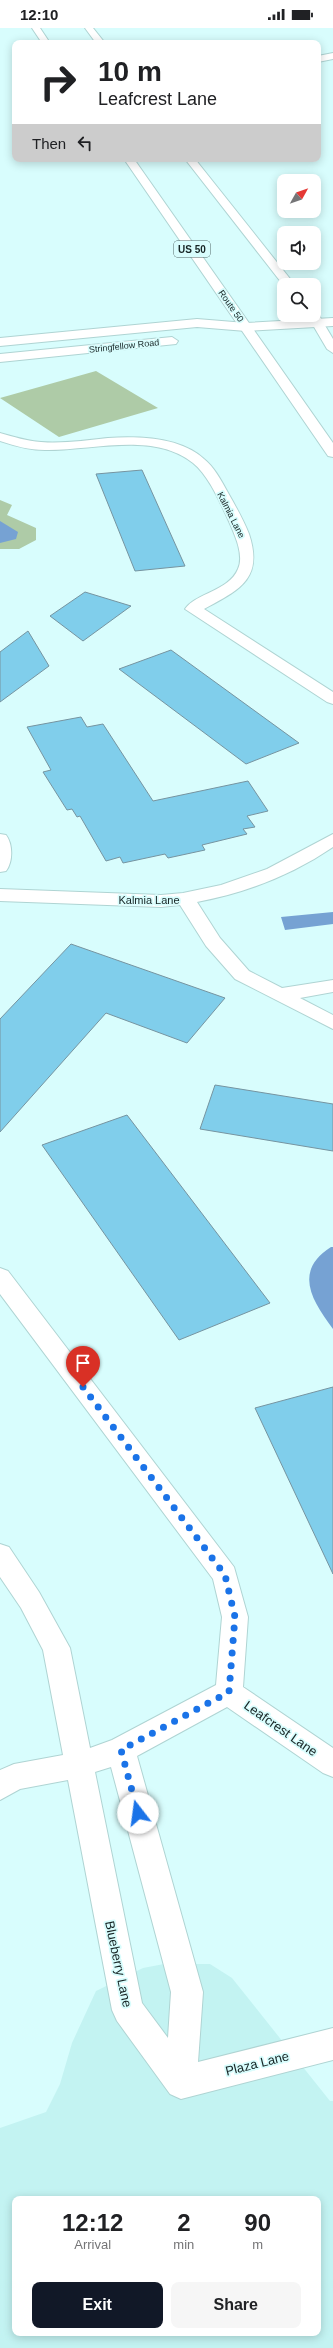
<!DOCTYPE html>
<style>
body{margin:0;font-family:Helvetica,sans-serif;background:#f6f6f6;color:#202124;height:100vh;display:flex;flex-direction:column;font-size:15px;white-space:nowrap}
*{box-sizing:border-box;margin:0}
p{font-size:13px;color:#757577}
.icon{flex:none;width:22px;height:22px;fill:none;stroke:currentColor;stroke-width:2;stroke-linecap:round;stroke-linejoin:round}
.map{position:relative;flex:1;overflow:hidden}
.sheet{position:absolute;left:12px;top:2168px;width:309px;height:140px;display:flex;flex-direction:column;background:#fff;border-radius:8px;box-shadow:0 2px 10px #0003}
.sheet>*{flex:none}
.hud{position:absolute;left:12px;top:12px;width:309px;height:122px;border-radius:8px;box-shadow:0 2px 10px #0003;background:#fff;color:#202124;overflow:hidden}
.needle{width:26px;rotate:50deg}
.controls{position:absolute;left:277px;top:146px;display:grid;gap:8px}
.controls a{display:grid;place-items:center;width:44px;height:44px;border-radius:8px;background:#fff;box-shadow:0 2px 10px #0003;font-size:20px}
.pin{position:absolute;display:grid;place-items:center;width:34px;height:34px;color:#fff;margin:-41px -17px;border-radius:50% 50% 50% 0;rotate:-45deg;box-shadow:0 0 4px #0007}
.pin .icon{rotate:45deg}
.me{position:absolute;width:44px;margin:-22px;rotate:345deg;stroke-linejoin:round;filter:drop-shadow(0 0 3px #0008)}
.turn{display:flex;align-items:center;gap:14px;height:84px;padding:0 20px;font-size:18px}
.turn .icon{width:52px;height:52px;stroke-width:2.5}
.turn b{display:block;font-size:28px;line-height:34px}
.then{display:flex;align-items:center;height:38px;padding:0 20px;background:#0003;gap:8px;font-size:15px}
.eta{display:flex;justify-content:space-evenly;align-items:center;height:68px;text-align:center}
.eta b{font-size:24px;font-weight:700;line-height:28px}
.primary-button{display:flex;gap:8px;margin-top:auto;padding:8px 20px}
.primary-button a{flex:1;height:46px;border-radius:8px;background:#111827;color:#fff;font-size:16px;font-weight:700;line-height:46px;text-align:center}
.primary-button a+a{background:#f6f6f6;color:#202124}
.status{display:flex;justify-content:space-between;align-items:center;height:28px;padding:0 20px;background:#fff;direction:ltr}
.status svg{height:11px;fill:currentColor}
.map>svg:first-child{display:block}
</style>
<div class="status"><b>12:10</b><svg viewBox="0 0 49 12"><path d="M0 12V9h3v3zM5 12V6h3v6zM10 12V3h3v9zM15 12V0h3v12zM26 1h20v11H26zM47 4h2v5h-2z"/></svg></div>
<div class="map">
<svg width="333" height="2320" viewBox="0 0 333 2320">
<rect width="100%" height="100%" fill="#d8fdfd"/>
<!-- built -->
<path fill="#c3f3f2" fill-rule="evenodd" d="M 164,1936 L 210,1936 L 232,1950 L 330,2073 L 333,2073 L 333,2320 L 0,2320 L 0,2100 L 46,2084 L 60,2056 L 72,2015 L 96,1963 L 143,1940 ZM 15,2171 L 318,2171 L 318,2305 L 15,2305 Z"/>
<!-- green -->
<path fill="#aecba7" d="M 96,343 L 158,380 L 59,409 L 0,370 Z
M 0,472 L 12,477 L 7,487 L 36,500 L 36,512 L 19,521 L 0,521 Z"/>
<!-- water -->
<path fill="#76a2d3" d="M 0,493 L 18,504 L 16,511 L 0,515 Z
M 333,884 L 333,896 L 285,902 L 281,889 Z
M 331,1219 L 333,1219 L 333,1301 C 312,1273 293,1243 331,1219 Z"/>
<!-- building -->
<path fill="#80ceeb" stroke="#7694a0" d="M 142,442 L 185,538 L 135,543 L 96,446 Z
M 85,564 L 131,578 L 83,613 L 50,588 Z
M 28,603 L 49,638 L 0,674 L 0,624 Z
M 171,622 L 299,715 L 246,736 L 119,641 Z
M 81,689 L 87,699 L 103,696 L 153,773 L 248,753 L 268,783 L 247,788 L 255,799 L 243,801 L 247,806 L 202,817 L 205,822 L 168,830 L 165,826 L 123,835 L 120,829 L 106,833 L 80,788 L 77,789 L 72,781 L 67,782 L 43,744 L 51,742 L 27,699 Z
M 71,916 L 225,970 L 187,1015 L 106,985 L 0,1104 L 0,991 Z
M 215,1057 L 333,1076 L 333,1123 L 200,1101 Z
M 127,1087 L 197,1179 L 270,1275 L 179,1312 L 42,1117 Z
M 333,1359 L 333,1546 L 255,1380 Z"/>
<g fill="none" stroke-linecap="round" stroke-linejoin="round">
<defs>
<path id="minor" d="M 333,25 L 333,31 L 318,34 L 318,28 Z
M 0,405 C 14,409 27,413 41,414 C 64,416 86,412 108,410 C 139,408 180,409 204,431 C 214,439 221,452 227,463 C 235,477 243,491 249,506 C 264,551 239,562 204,581 L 333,664 L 333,676 L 327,674 L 185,581 C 196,565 229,563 238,541 C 245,526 233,503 227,489 C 219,472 208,447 193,435 C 153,403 91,423 45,422 C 29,422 15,418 0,413 Z
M 0,806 L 6,807 C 13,816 13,834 6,843 L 0,844 Z
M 333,806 L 333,819 C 292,847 245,865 197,874 L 220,910 L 249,943 L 282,960 L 333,952 L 333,964 L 300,970 L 333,987 L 333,1001 L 235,951 L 206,918 L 180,877 L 161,879 L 0,873 L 0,861 L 161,867 L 183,865 L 221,857 L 267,841 Z
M 0,1240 L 8,1243 L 234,1539 L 248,1589 L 243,1659 L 333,1720 L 333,1749 L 323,1745 L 227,1679 L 137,1728 L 203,1964 L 198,2034 L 333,2000 L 333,2032 L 181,2071 L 170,2066 L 117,1993 L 112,1982 L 68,1752 L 20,1761 L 0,1772 L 0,1742 L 14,1736 L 63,1727 L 43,1622 L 21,1580 L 0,1549 L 0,1516 L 9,1519 L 39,1564 L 70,1620 L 90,1720 L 112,1712 L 216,1657 L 222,1589 L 213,1551 L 0,1266 ZM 111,1739 L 171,1964 L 168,2010 L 142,1975 L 95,1744 Z"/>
<path id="major" d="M 333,290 L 333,298 L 246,303 L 197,299 L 0,318 L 0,310 L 197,291 L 246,295 Z
M 172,309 L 178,313 L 176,316 L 0,334 L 0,326 Z"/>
<path id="highway" d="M 32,0 L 40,0 L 50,15 L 42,15 Z
M 85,0 L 93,0 L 105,15 L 96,15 Z
M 124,131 L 134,131 L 333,415 L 333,429 L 328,428 Z
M 185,131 L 195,131 L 295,257 L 284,258 Z
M 314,284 L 317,284 L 333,311 L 333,325 L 327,321 L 307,287 L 314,287 Z"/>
</defs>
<!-- minor casing -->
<use href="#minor" stroke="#afd4d3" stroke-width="2"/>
<!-- major casing -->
<use href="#major" stroke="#afd4d3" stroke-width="2"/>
<!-- highway casing -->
<use href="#highway" stroke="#afd4d3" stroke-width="2"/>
<!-- minor -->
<use href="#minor" fill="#fff" fill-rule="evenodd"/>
<!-- major -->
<use href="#major" fill="#fff" fill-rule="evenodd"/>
<!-- highway -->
<use href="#highway" fill="#fff" fill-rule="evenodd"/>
</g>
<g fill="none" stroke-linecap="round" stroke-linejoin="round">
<!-- route -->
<path stroke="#1a73e8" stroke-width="7" stroke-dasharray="0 12.6" d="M 83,1359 L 225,1547 L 235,1589 L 229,1664 L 121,1722 L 138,1785"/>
</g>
<g text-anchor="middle" stroke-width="3.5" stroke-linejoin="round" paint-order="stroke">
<!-- far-street labels -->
<g font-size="9" fill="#172525" stroke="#d8fdfd">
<text transform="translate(231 278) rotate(55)" y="3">Route 50</text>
<text transform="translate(124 318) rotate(-6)" y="3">Stringfellow Road</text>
<text transform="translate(231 487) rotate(63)" y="3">Kalmia Lane</text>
</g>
<!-- shield labels -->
<rect fill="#d8fdfd" stroke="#516666" stroke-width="1" x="174" y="213" width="36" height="16" rx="3"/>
<g font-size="10" font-weight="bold" fill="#172525">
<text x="192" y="225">US 50</text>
</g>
<!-- street labels -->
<g font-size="11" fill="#172525" stroke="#d8fdfd">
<text x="149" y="876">Kalmia Lane</text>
</g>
<!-- near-street labels -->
<g font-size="13" fill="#172525" stroke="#d8fdfd">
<text transform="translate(281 1700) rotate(35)" y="5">Leafcrest Lane</text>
<text transform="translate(119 1936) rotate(78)" y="5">Blueberry Lane</text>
<text transform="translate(257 2035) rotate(-14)" y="5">Plaza Lane</text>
</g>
</g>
</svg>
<div class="controls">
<a><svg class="needle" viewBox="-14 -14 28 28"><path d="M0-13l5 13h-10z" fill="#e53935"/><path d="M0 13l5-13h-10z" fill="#757577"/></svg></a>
<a><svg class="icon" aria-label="sound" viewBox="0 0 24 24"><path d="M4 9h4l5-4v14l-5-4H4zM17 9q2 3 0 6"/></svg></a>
<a><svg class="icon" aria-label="search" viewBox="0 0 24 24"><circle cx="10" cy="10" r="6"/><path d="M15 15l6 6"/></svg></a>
</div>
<div class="pin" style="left:83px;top:1359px;background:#d93025"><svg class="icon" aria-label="arrive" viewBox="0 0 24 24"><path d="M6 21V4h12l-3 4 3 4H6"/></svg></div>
<svg class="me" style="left:138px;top:1785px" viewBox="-20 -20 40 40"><circle r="19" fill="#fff"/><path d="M0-13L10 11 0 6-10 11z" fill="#1a73e8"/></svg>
<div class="hud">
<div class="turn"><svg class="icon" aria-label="right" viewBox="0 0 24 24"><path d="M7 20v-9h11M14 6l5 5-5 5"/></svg><div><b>10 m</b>Leafcrest Lane</div></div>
<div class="then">Then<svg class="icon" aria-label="left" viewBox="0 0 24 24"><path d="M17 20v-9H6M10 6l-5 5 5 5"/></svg></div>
</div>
<section class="sheet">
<div class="eta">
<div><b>12:12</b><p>Arrival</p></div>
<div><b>2</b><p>min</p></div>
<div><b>90</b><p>m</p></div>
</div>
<div class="primary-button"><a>Exit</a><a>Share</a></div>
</section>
</div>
